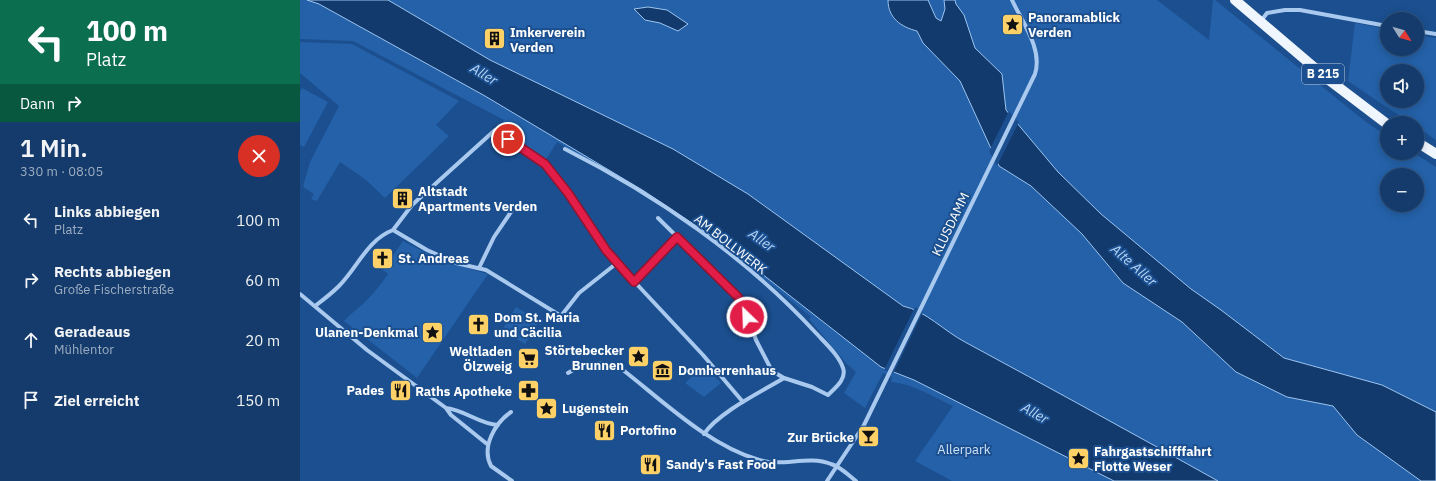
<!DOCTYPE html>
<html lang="de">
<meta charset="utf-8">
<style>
body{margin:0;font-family:"IBM Plex Sans",sans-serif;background:#214673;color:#f1f3f6;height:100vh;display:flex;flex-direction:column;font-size:15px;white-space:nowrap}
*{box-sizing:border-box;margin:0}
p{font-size:13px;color:#9dadc1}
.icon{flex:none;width:22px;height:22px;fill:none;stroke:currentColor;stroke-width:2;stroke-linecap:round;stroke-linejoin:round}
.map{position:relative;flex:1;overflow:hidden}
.side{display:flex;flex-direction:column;background:#143b6b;width:300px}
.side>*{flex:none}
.banner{background:#0b6e4f;color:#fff;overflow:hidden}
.needle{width:26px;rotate:127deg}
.controls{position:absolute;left:1080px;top:12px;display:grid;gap:8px}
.controls a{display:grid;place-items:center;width:44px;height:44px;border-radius:50%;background:#143b6b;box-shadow:0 2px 10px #0003,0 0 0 1px #33557e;font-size:20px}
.pin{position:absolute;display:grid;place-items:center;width:34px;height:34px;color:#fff;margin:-17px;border:2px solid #fff;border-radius:50%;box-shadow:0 1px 4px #0007}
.me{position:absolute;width:44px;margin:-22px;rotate:336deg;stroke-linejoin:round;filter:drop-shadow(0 0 3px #0008)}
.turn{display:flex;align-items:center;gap:14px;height:84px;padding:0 20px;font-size:18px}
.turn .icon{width:52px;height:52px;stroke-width:2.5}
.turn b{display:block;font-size:28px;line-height:34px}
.then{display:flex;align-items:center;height:38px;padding:0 20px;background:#0003;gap:8px;font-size:15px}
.round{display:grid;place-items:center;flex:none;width:42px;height:42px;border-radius:21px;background:#214673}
.headline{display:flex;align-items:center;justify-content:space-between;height:68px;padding:0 20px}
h1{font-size:24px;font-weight:600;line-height:30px}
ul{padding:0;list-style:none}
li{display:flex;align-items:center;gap:12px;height:60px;padding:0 20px}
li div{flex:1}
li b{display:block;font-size:15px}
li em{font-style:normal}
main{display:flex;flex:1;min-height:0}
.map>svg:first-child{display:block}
</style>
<main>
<section class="side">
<div class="banner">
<div class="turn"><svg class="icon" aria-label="left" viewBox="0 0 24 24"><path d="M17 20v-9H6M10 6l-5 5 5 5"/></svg><div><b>100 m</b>Platz</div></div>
<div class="then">Dann<svg class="icon" aria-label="right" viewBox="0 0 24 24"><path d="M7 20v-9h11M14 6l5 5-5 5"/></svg></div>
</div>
<div class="headline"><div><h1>1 Min.</h1><p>330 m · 08:05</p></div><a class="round" style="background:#d93025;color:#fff"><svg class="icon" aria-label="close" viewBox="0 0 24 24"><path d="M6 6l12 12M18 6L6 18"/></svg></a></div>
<ul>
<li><svg class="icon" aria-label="left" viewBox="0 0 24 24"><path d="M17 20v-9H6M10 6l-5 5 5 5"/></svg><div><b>Links abbiegen</b><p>Platz</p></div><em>100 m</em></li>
<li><svg class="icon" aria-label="right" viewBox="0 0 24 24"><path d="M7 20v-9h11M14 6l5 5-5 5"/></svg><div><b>Rechts abbiegen</b><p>Große Fischerstraße</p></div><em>60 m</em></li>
<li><svg class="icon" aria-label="ahead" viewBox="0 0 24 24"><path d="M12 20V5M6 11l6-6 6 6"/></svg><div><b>Geradeaus</b><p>Mühlentor</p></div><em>20 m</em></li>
<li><svg class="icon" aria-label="arrive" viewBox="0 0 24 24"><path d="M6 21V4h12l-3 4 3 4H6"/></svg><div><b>Ziel erreicht</b></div><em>150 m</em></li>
</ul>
</section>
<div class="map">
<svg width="1136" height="481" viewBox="0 0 1136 481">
<rect width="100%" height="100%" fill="#1b4f8f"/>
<!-- green -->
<path fill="#2461a8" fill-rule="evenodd" d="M 0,0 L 857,0 L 909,40 L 913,0 L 915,0 L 1066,122 L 1087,136 L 1087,153 L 1114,153 L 1136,167 L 1136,481 L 652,481 L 615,461 L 653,406 C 633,397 612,383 591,382 L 592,377 L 583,373 L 565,408 L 544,393 L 556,372 L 547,364 L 509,319 L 511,317 L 414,239 L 336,189 L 257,142 L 245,161 L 199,129 L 204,120 L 53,41 L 0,39 ZM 1087,175 L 1117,175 L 1117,205 L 1087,205 Z
M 1055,23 L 1087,29 L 1087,49 L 1117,49 L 1117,35 L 1136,38 L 1136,140 L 1117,127 L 1117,123 L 1110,123 L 1048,81 ZM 1087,71 L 1117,71 L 1117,101 L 1087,101 Z
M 0,42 L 52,44 L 159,101 L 136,125 L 149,136 L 85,198 L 66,180 L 40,162 L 17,201 L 11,199 L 14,194 L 3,187 L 10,162 L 39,106 L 0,73 Z
M 2,88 L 28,102 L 4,147 L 0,145 L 0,92 Z
M 103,241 C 130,256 158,266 188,274 L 117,378 L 44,321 C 50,314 56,310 63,304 C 72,295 81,284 88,274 L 83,270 Z
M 216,307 L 239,321 L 225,344 L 202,330 Z
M 404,366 L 421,383 L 404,397 L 385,383 Z"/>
<!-- water -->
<path fill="#123a6d" stroke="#9cc4f0" d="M 7,0 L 88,0 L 190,60 L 373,149 L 448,194 L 603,306 C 626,311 644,331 665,342 C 750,388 834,434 918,481 L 814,481 L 614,380 L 581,367 L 425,245 L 344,191 L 185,96 L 19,4 Z
M 588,0 L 628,0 L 636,18 L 641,21 L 645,9 L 644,0 L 655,0 L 656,4 L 664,15 L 675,48 L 702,74 L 706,110 L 758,172 L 801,214 L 891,289 L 921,310 L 984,358 L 1082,385 L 1136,412 L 1136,481 L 1121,481 L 1057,435 L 1033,406 L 987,397 L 936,372 L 882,322 L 823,283 L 782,234 L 731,186 L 699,166 L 660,81 L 623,43 L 617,31 C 601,27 588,18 588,0 Z
M 348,7 L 367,10 L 388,24 L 378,31 L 360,23 L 345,20 L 334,9 Z"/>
<!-- pier -->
<path fill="#1b4f8f" d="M 709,111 L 719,122 L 697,166 L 689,151 Z
M 615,307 L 623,312 L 593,374 L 584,370 Z"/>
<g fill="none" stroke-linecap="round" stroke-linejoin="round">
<!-- street -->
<path stroke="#a9c9ee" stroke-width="4" d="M 961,21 L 967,13 L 985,10 L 1000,10 L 1087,26
M 1117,31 L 1136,34
M 265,149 C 356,195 446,257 515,332 C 524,342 539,355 543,368 C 547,379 535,388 528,395 L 512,387 L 484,378 L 472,371 L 456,340 L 445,308 L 438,297 L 358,218
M 93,230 L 112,205 L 195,130 L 245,164 L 268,193 L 317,263 L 403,355 L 443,402
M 93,230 L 127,250 L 156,263 L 186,270 L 261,316 L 279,293 L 317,263
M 179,268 L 194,237 L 215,206
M 334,282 L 377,237
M 0,294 L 67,350 L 146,408 L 151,415 L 187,444
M 15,306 C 23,300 32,293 39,286 C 58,267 67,240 93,230
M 268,373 C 287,361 303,360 323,370 C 364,402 408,445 459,460 C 483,467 508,455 531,464 C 541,467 548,475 556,481
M 146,408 C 165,410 179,424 198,425
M 211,412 C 195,423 181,447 191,466 L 212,481
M 404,434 C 419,412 461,392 484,378
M 527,481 L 564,425 L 735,74 C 743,49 722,22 712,0"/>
<!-- primary -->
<path stroke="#f0f6ff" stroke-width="10" d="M 935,0 L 1029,80 L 1087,124
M 1117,142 L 1136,154"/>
</g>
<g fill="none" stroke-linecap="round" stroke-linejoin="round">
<defs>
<path id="route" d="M 208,139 L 245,164 L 268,193 L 306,250 L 334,282 L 377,237 L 438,297 L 447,317"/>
</defs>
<!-- route casing -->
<use href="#route" stroke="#92132f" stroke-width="10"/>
<!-- route -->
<use href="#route" stroke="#e11d48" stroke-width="7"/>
</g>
<!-- icons -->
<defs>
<symbol id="sight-square" viewBox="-11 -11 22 22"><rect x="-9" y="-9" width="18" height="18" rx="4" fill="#ffd166" stroke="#1b4f8f"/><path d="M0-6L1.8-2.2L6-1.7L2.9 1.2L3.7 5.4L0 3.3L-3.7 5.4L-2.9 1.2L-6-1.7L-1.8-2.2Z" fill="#111"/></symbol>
<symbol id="building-square" viewBox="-11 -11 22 22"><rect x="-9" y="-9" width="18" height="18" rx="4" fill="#ffd166" stroke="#1b4f8f"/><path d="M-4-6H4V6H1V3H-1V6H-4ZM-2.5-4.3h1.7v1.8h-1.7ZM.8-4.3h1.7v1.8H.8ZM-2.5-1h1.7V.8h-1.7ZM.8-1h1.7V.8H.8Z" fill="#111"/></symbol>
<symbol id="church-square" viewBox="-11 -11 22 22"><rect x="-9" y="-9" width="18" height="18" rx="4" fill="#ffd166" stroke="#1b4f8f"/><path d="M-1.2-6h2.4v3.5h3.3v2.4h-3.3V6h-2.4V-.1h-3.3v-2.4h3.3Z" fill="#111"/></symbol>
<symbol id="supermarket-square" viewBox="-11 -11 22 22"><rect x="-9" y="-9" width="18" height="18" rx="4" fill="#ffd166" stroke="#1b4f8f"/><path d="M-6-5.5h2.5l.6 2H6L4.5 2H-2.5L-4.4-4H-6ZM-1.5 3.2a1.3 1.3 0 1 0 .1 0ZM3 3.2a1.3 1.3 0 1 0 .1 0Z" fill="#111"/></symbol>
<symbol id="museum-square" viewBox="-11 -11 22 22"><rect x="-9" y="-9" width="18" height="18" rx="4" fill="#ffd166" stroke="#1b4f8f"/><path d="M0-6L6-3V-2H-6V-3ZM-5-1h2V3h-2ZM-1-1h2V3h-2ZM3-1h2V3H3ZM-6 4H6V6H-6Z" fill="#111"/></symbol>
<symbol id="restaurant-square" viewBox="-11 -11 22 22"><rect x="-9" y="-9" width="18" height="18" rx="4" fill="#ffd166" stroke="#1b4f8f"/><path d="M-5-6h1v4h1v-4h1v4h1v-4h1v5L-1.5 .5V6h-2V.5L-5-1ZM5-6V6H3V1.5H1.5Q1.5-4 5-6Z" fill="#111"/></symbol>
<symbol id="pharmacy-square" viewBox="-11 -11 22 22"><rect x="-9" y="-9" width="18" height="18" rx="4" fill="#ffd166" stroke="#1b4f8f"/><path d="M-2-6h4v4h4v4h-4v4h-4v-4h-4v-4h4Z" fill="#111"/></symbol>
<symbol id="bar-square" viewBox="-11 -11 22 22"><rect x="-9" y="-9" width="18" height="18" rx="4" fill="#ffd166" stroke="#1b4f8f"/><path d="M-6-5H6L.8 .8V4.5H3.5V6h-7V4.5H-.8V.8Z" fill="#111"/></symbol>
</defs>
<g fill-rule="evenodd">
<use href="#sight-square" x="700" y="12" width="25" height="25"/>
<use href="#building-square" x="182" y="26" width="25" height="25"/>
<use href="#building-square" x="90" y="186" width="25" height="25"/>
<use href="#church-square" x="70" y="246" width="25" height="25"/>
<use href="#church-square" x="166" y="312" width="25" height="25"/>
<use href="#sight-square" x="120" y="320" width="25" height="25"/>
<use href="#sight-square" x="326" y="344" width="25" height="25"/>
<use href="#supermarket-square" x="216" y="346" width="25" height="25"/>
<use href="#museum-square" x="350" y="358" width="25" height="25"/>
<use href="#restaurant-square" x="88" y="378" width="25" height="25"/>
<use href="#pharmacy-square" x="216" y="378" width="25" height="25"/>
<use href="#sight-square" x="234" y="396" width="25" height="25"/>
<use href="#restaurant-square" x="292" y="418" width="25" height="25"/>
<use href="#bar-square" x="556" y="424" width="25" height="25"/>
<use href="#sight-square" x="766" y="446" width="25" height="25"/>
<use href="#restaurant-square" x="338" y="452" width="25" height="25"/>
</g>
<g text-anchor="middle" stroke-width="4" stroke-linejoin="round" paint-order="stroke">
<!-- shield labels -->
<rect fill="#1b4f8f" stroke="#bbcadd" stroke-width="1" x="1002" y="64" width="42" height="20" rx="3"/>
<g font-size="12" font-weight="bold" fill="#fff">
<text x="1023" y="78">B 215</text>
</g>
<!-- poi labels -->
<g font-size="13" font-weight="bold" fill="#fff" stroke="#1b4f8f" text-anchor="start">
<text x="728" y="22">Panoramablick<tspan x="728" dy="15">Verden</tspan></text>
<text x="210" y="37">Imkerverein<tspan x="210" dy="15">Verden</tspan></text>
<text x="118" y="196">Altstadt<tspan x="118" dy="15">Apartments Verden</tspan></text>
<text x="98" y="263">St. Andreas</text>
<text x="194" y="322">Dom St. Maria<tspan x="194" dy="15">und Cäcilia</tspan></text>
<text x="118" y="337" text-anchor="end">Ulanen-Denkmal</text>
<text x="324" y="355" text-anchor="end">Störtebecker<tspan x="324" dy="15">Brunnen</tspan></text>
<text x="212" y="356" text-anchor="end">Weltladen<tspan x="212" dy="15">Ölzweig</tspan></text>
<text x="378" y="375">Domherrenhaus</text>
<text x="84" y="395" text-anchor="end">Pades</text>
<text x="212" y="396" text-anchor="end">Raths Apotheke</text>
<text x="262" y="413">Lugenstein</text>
<text x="320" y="435">Portofino</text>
<text x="554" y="442" text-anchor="end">Zur Brücke</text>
<text x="794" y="456">Fahrgastschifffahrt<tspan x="794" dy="15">Flotte Weser</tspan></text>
<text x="366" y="469">Sandy's Fast Food</text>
</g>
<!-- street labels -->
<g font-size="13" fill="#fff" stroke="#1b4f8f">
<text transform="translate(650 224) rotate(-64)" y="5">KLUSDAMM</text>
<text transform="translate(431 244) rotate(38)" y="5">AM BOLLWERK</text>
</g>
<!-- park labels -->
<g font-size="13" fill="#cfe3fa" stroke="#1b4f8f">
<text x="664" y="454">Allerpark</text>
</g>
<!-- water labels -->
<g font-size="14" font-style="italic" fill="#b5d3f5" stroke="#1b4f8f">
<text transform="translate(184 74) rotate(31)" y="5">Aller</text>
<text transform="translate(462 240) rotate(35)" y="5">Aller</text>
<text transform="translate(834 265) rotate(41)" y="5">Alte Aller</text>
<text transform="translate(735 413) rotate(29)" y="5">Aller</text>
</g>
</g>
</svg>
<div class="controls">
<a><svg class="needle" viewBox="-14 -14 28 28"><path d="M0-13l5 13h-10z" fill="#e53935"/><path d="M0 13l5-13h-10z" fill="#9dadc1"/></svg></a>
<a><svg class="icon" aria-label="sound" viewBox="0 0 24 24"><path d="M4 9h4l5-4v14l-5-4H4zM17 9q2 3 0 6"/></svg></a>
<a>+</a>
<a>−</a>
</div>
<div class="pin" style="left:208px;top:139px;background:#d93025"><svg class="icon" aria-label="arrive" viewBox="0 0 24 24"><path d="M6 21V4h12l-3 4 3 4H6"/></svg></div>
<svg class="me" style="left:447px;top:317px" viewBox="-20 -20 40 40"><circle r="17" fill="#e11d48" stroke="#fff" stroke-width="3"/><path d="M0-11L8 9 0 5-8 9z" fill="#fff"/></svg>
</div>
</main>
